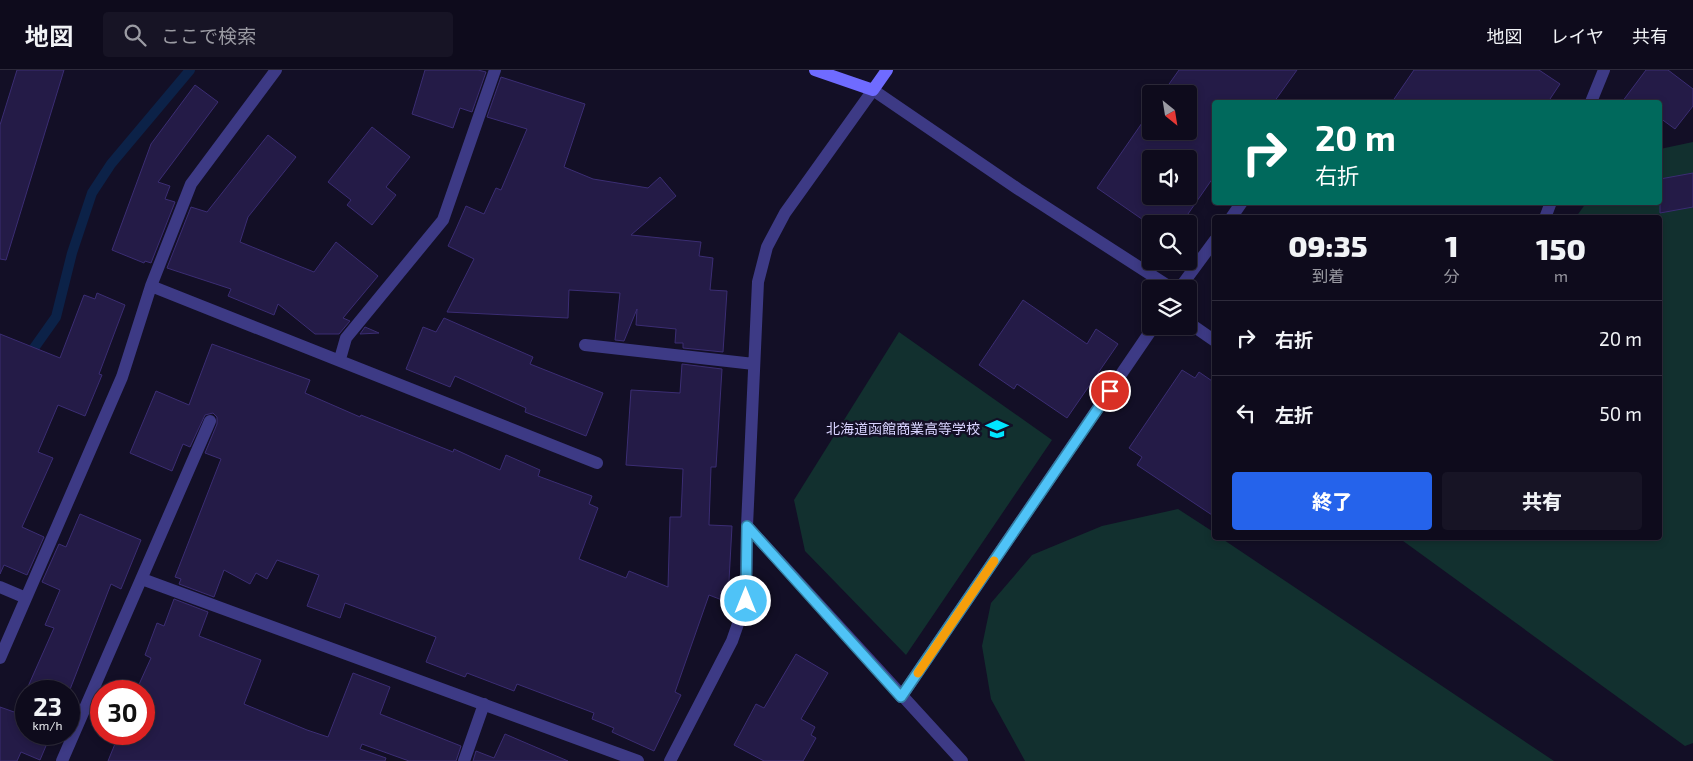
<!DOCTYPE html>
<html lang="ja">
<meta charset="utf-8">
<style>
body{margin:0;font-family:"Exo 2","Noto Sans JP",sans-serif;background:#171425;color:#f1f3f6;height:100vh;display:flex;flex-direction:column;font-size:19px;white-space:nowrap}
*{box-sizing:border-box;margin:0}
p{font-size:16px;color:#9b9ba3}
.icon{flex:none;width:28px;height:28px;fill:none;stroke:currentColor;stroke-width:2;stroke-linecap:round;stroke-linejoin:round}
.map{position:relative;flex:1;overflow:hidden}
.drawer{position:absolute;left:1212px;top:145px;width:450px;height:325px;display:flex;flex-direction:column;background:#0e0b1c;border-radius:5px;box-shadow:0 2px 8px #0003,0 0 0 1px #2e2b3b}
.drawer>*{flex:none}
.banner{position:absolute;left:1212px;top:30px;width:450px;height:105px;border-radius:5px;box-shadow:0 2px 8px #0003,0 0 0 1px #2e2b3b;background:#00695c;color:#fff;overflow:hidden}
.needle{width:32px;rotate:150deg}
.fabs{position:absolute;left:1142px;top:15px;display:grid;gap:10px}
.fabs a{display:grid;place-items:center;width:55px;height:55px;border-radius:5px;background:#0e0b1c;box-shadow:0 2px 8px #0003,0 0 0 1px #2e2b3b;font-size:25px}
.speed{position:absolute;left:15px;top:610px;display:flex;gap:10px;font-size:25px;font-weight:700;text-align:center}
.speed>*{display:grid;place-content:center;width:65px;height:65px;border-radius:50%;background:#0e0b1c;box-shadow:0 2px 8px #0003,0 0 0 1px #2e2b3b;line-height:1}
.speed small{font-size:12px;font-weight:400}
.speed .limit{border:8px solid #d22;background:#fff;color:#111}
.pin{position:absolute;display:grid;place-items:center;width:42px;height:42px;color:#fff;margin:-21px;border:2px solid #fff;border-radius:50%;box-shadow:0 1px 5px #0007}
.me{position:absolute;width:55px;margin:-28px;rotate:0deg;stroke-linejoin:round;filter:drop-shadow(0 0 4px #0008)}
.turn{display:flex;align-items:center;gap:18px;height:105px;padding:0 20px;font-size:22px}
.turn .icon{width:65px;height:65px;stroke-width:2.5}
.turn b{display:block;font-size:35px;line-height:42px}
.eta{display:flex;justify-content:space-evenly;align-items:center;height:85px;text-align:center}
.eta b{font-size:30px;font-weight:800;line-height:35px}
.primary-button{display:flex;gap:10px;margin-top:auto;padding:10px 20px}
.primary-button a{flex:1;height:58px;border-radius:5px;background:#2563eb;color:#fff;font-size:20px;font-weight:800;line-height:58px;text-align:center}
.primary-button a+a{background:#171425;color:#f1f3f6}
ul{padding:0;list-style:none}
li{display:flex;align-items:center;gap:15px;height:75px;padding:0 20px;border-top:1px solid #2e2b3b}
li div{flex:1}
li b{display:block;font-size:19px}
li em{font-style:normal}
header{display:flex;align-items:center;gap:30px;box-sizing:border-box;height:70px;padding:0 25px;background:#0e0b1c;border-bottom:1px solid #2e2b3b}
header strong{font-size:24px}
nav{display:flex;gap:28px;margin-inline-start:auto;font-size:18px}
.search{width:350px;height:45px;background:#171425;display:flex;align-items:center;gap:12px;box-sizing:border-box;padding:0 18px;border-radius:5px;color:#9b9ba3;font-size:19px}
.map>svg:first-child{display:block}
</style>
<header>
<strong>地図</strong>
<div class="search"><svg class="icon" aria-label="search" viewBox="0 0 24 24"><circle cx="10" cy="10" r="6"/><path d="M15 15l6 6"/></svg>ここで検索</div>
<nav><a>地図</a><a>レイヤ</a><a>共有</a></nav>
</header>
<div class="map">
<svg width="1693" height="691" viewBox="0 0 1693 691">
<rect width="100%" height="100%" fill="#130f26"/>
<!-- green -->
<path fill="#12302f" d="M 1693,72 L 1693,673 L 1685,676 L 1399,468 L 1660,468 L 1660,148 L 1576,147 L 1586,133 L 1660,132 L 1660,79 Z
M 899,262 L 1052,370 L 906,585 L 805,481 L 794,430 Z
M 1178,439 L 1215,463 L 1215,468 L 1221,468 L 1554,691 L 1025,691 L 991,629 L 982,576 L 991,533 L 1032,485 L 1102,456 Z"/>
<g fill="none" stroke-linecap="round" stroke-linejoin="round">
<!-- stream -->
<path stroke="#0c2248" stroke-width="10" d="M 27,288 L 56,247 L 72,183 L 92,123 L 111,94 L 190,0"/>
</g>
<!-- building -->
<path fill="#241b47" stroke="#3b2d73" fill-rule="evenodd" d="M 17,0 L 64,0 L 6,190 L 0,189 L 0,55 Z
M 425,0 L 478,0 L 486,2 L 472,42 L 460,38 L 453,58 L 412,44 Z
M 1179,0 L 1297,0 L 1274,32 L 1215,32 L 1215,105 L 1181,154 L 1149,154 L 1097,118 L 1151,40 L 1151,61 L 1189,61 L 1189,24 L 1162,24 ZM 1151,89 L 1189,89 L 1189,126 L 1151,126 Z
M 1414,0 L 1539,0 L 1560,14 L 1548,32 L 1392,32 Z
M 1646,0 L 1668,0 L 1693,19 L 1693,36 L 1675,59 L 1660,48 L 1660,32 L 1622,32 Z
M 501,7 L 585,34 L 564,97 L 593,109 L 648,118 L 660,107 L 676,126 L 631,165 L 701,172 L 699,186 L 713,188 L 710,220 L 727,221 L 723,282 L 683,278 L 683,273 L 675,273 L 676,259 L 636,255 L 637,239 L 624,271 L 615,270 L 620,223 L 569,220 L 568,248 L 447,242 L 474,189 L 448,176 L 456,159 L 466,136 L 484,144 L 496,118 L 501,120 L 527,59 L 487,47 Z
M 195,15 L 218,32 L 158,112 L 170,116 L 165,129 L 175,132 L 151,193 L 145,191 L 144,193 L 112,180 L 151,74 Z
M 372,57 L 410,87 L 386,117 L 396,125 L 372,155 L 347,135 L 351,130 L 328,112 Z
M 268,65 L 296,87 L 248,147 L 240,172 L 314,202 L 336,172 L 378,206 L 343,248 L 350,251 L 339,264 L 315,264 L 278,234 L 274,245 L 228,226 L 231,219 L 167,198 L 191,137 L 207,142 Z
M 1693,103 L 1693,137 L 1660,143 L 1660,109 Z
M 97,223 L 125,235 L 99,304 L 102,305 L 85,346 L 58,335 L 38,382 L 53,388 L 22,457 L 44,467 L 27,505 L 4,495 L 0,504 L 0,264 L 60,288 L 84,225 L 95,229 Z
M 1023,230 L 1087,274 L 1096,259 L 1118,274 L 1067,348 L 1017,314 L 1014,319 L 979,295 Z
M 444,248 L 533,287 L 530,294 L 603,323 L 586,366 L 525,342 L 526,338 L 455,306 L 450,317 L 406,299 L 423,257 L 436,262 Z
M 365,257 L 379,263 L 360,264 Z
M 212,274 L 310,310 L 305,323 L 360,347 L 361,345 L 453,382 L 454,379 L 500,400 L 506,385 L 540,400 L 538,406 L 592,426 L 589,434 L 598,438 L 579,489 L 626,508 L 629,501 L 668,517 L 670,447 L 681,447 L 683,399 L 626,395 L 631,320 L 680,323 L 682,294 L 722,299 L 716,397 L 711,397 L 709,455 L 732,456 L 729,511 L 722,530 L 709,525 L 675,622 L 681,625 L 654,681 L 612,662 L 614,658 L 592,649 L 594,643 L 517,614 L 514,621 L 467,603 L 465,607 L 426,592 L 436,567 L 345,533 L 340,548 L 307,536 L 319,505 L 277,490 L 267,509 L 256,503 L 250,514 L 224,500 L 214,527 L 179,514 L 181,509 L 175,507 L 221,389 L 205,383 L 217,354 L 217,347 L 213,343 L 205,345 L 190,377 L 183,374 L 172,401 L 130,383 L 156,321 L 189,335 Z
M 1182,300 L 1195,308 L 1199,302 L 1215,313 L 1215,447 L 1137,395 L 1142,387 L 1129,378 Z
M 80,444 L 141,470 L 121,519 L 111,514 L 69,622 L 26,621 L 54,558 L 45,555 L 60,520 L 42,512 L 59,474 L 66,477 Z
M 174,529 L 208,542 L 199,566 L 261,590 L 244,634 L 307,660 L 328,667 L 353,603 L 390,617 L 380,644 L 461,676 L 456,691 L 409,691 L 362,674 L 360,679 L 386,688 L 385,691 L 108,691 L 119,664 L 144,664 L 144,621 L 136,621 L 151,588 L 145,585 L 157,553 L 164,556 Z
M 796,584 L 828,603 L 801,649 L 815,657 L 811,665 L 816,668 L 803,691 L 764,691 L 734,675 L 756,634 L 764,638 Z
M 26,622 L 26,664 L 51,664 L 40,690 L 21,682 L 17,691 L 0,691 L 0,637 L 17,643 Z
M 505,664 L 568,691 L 473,691 L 476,681 L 494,688 Z"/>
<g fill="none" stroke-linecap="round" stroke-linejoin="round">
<!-- lane -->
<path stroke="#3d3a85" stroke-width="12" d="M 873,20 L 1018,119 L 1173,219
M 1591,32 L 1604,0
M 1231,148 L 1242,132
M 1545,148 L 1551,132
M 1179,219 L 1215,170
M 1189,253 L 1215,271
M 901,627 L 1154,256"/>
<!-- street -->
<path stroke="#3d3a85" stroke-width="12" d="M 151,216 L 597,393
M 585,275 L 754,294
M 340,289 L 346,268 L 443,150 L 495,0
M 747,456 L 962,691
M 142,509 L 638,691
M 0,517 L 26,528
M 0,588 L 122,307 L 151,216 L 191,114 L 276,0
M 62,691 L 210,351
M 464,691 L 484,634
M 670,691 L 732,571 L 746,531 L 747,456 L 758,212 L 767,177 L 785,143 L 873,20"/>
<!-- secondary -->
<path stroke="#6f6bff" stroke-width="12" d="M 815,0 L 873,20 L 887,0"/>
</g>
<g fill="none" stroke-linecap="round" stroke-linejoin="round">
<defs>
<path id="route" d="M 746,531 L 747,456 L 901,627 L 1110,321"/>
</defs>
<!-- route casing -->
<use href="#route" stroke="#337fa1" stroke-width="12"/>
<!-- route -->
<use href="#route" stroke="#4fc3f7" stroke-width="9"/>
<!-- slow -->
<path stroke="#f59e0b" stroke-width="9" d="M 918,603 L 994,491"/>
</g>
<!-- icons -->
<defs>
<symbol id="school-bare" viewBox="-9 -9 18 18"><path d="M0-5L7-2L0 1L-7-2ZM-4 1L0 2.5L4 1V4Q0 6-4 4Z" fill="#00e5ff" stroke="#130f26" stroke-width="2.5" paint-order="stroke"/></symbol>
</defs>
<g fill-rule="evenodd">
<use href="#school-bare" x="981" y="343" width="32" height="32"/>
</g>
<g text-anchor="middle" stroke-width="5" stroke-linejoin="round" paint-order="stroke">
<!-- poi labels -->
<g font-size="14" fill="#d9d4ff" stroke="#130f26" text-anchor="end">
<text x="980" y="364">北海道函館商業高等学校</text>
</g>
</g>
</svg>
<div class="fabs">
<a><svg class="needle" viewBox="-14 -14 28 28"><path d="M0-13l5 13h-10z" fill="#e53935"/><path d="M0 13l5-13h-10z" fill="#9b9ba3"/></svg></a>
<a><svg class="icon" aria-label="sound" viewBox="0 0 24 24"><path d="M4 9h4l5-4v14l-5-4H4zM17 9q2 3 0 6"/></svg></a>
<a><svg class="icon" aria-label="search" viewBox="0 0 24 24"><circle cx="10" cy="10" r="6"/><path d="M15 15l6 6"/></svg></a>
<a><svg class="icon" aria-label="layers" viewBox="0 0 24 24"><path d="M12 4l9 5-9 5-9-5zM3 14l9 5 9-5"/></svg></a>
</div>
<div class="speed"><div>23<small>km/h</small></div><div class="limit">30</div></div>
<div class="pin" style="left:1110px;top:321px;background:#d93025"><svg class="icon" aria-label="arrive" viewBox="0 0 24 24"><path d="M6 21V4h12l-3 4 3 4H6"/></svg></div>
<svg class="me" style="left:746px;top:531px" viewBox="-20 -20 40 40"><circle r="17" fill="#4fc3f7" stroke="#fff" stroke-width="3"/><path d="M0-11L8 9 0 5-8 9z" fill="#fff"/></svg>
<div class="banner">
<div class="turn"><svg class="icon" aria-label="right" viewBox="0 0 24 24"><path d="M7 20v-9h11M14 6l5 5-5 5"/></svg><div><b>20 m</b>右折</div></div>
</div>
<section class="drawer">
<div class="eta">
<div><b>09:35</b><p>到着</p></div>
<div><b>1</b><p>分</p></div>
<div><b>150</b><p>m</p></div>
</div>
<ul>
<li><svg class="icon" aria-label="right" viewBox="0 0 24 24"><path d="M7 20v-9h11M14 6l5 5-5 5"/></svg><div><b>右折</b></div><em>20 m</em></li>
<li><svg class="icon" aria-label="left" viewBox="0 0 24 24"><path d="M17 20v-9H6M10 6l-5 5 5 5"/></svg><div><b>左折</b></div><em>50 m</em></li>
</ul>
<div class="primary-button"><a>終了</a><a>共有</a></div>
</section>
</div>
